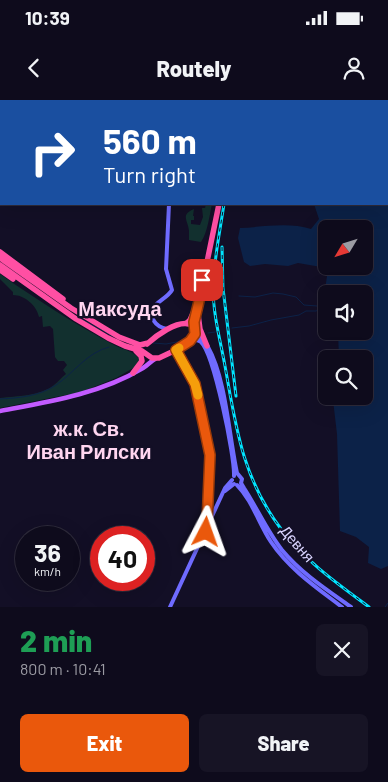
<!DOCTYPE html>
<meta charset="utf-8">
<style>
body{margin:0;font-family:Barlow,sans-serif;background:#171425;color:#f1f3f6;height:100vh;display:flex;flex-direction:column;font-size:19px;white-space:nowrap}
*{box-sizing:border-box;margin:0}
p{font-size:16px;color:#9b9ba3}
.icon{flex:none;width:28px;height:28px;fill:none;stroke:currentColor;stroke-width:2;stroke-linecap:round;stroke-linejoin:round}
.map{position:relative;height:507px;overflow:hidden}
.sheet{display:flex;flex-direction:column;background:#0e0b1c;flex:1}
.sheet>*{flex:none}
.banner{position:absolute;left:0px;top:0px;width:389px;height:105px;box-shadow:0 5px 20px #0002,0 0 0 1px #2e2b3b;background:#1a4fa0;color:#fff;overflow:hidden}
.needle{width:32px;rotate:232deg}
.buttons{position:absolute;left:318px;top:120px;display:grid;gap:10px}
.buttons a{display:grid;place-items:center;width:55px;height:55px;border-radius:8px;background:#0e0b1c;box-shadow:0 5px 20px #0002,0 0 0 1px #2e2b3b;font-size:25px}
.speed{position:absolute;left:15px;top:426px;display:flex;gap:10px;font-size:25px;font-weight:700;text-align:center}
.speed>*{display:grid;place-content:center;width:65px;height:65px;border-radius:50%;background:#0e0b1c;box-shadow:0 5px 20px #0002,0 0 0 1px #2e2b3b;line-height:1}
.speed small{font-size:12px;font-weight:400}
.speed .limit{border:8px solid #d22;background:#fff;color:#111}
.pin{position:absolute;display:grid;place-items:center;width:42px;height:42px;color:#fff;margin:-21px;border-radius:10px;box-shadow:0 2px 8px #0006}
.me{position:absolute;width:55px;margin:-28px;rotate:4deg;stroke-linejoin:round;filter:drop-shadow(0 0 4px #0008)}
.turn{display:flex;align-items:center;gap:18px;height:105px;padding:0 20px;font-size:22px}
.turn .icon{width:65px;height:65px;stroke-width:2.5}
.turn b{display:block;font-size:35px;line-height:42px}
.round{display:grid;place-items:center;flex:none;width:52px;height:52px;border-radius:8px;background:#171425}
.head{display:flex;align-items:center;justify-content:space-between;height:85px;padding:0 20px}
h1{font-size:30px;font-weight:800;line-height:38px;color:#1e9e55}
.button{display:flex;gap:10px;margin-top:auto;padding:10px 20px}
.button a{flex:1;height:58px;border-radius:8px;background:#ea580c;color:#fff;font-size:20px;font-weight:800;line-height:58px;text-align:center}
.button a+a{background:#171425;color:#f1f3f6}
.status{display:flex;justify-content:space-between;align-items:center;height:35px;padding:0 25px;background:#0e0b1c;direction:ltr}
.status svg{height:14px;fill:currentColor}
header{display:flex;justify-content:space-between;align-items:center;height:65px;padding:0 20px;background:#0e0b1c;font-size:22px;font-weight:800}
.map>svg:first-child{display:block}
</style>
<div class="status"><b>10:39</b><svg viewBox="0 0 49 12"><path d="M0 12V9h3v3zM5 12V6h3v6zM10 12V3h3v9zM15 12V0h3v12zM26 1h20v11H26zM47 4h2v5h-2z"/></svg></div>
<header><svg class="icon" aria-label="back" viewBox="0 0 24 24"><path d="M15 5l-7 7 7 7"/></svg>Routely<svg class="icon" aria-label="person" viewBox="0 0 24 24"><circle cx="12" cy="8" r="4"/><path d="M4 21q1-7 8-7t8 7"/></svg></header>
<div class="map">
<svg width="388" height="507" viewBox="0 0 388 507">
<rect width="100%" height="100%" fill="#130f26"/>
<!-- green -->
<path fill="#12302f" d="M 206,104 L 212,104 C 209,117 208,131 201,142 L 189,140 C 189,137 189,134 189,131 C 188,120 180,115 194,109 L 193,116 L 194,116 L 194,120 L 191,120 L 191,124 L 200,125 L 203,117 L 202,108 L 205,108 Z
M 0,174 C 37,200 75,224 114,245 C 124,250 134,251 140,260 L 135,267 L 116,278 L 81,292 L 0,308 L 0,298 C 17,296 40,296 54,285 C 58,282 62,277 66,274 L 63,270 L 67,265 L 64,261 L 58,261 L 55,257 L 53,229 L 50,226 L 43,227 L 42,216 L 39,217 C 37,206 25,195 13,195 L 13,192 L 0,179 Z"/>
<!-- water -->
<path fill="#0c2248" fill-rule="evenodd" d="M 299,0 L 388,0 L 388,466 L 381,469 L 368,463 L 369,447 L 356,437 L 340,431 L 337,334 L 333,300 L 334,296 L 364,296 L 364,259 L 339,259 L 338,231 L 364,231 L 364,194 L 326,194 L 326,209 L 320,212 L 316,211 L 324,197 L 327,176 L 321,167 L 298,163 L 288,166 L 265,164 L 250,166 L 244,162 L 238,138 L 240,128 C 263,127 289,122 311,129 L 319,119 L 314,104 L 388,104 L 388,1 L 299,1 ZM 326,129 L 364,129 L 364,166 L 326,166 Z"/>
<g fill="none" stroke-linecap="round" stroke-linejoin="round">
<!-- stream -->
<path stroke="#0c2248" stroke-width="1" d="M 239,196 L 255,197 L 273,193 L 283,194 L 296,197 L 304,205 L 317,206
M 76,216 L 114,237
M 232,228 L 249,226 L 271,220 L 299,215 L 306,211 L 316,211
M 208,233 L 215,232
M 153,243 L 166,244 L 182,241
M 0,299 C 19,298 40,296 56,285 C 74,273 86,253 109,247
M 385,507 L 388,503"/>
<!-- secondary -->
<path stroke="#6f6bff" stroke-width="4" d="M 127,0 L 127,1
M 167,229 C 162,228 157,226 154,221 C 144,205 166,201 172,190 L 166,169 L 169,104
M 196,232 C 199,237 205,241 208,247 C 226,279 229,336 237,373 L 242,379 L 241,383 L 244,388 C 257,408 267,431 282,450 C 301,473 327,490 351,507
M 190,241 C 194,240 197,239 201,242 C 214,254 235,357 234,376
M 176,250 L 195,285 L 210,355 L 207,424 L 208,425
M 237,385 C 252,400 259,424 271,442 C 289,469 317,488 342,507
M 225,391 L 234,384
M 170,507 L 225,388 L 232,380"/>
<!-- primary -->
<path stroke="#c25bff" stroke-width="4.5" d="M 0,311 C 48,302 100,294 143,268 C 148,265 151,261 155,259"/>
<!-- highway -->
<path stroke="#ff4fa3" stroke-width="5.5" d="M 229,0 L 229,1
M 0,152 L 63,199
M 0,158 L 71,208 L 119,237 L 140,245 L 148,243
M 0,165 L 76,219 L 108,238 L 125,246 L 142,251 L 152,258 L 159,258 L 176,250 L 190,241 L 195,234 L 195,220 L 219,104
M 0,170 L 13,179
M 198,214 L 200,229 L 207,246
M 187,223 L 190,220 L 193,213
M 147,244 C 157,235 176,221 189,224
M 133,273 L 142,261 L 141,256 L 136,251"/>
<defs>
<path id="rail" d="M 235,1 L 235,0
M 244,1 L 244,0
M 224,104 C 220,131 214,159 213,187 C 213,214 220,239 225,266 C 236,327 242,377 281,429 C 305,461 338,484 369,507
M 222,147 L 223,188 L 236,296"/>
</defs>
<!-- rail casing -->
<use href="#rail" stroke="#00e5ff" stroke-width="3"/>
<!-- rail -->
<use href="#rail" stroke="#130f26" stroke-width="1" stroke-dasharray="4" stroke-linecap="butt"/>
</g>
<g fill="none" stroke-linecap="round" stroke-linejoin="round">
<defs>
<path id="route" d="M 202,180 L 200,197 L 194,222 L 195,234 L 190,241 L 176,250 L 195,284 L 210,355 L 207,424 L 208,425 L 206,432"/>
</defs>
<!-- route casing -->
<use href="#route" stroke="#983908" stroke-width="12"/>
<!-- route -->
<use href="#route" stroke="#ea580c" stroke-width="9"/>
<!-- slow -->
<path stroke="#f59e0b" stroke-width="9" d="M 179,248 L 176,250 L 195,284 L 198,295"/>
</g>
<g text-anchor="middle" stroke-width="5" stroke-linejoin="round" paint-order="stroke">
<!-- street labels -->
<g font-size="15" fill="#d9d4ff" stroke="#130f26">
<text transform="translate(297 444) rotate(49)" y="5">Девня</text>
</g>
<!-- district labels -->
<g font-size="20" font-weight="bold" fill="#ffd6f0" stroke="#130f26">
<text x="120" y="216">Максуда</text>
<text x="89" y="336">ж.к. Св.<tspan x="89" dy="23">Иван Рилски</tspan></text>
</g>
</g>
</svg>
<div class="buttons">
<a><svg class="needle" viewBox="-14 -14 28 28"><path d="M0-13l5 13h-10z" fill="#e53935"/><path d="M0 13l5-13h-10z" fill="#9b9ba3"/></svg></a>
<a><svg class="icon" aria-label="sound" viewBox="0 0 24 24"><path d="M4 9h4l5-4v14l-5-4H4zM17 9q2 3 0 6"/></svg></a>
<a><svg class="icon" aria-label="search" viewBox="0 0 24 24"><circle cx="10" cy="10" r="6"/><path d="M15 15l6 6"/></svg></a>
</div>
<div class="speed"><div>36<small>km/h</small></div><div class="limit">40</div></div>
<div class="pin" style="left:202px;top:180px;background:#d93025"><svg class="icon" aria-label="arrive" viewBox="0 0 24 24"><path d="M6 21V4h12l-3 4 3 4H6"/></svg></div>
<svg class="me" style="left:206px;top:432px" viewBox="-20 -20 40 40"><path d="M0-17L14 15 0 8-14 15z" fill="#ea580c" stroke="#fff" stroke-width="4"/></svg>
<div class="banner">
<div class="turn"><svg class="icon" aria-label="right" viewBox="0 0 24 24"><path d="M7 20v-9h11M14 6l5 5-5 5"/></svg><div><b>560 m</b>Turn right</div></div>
</div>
</div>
<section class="sheet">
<div class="head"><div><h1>2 min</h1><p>800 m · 10:41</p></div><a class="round"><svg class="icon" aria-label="close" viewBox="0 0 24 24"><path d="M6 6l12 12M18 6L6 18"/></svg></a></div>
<div class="button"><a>Exit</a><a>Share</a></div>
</section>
